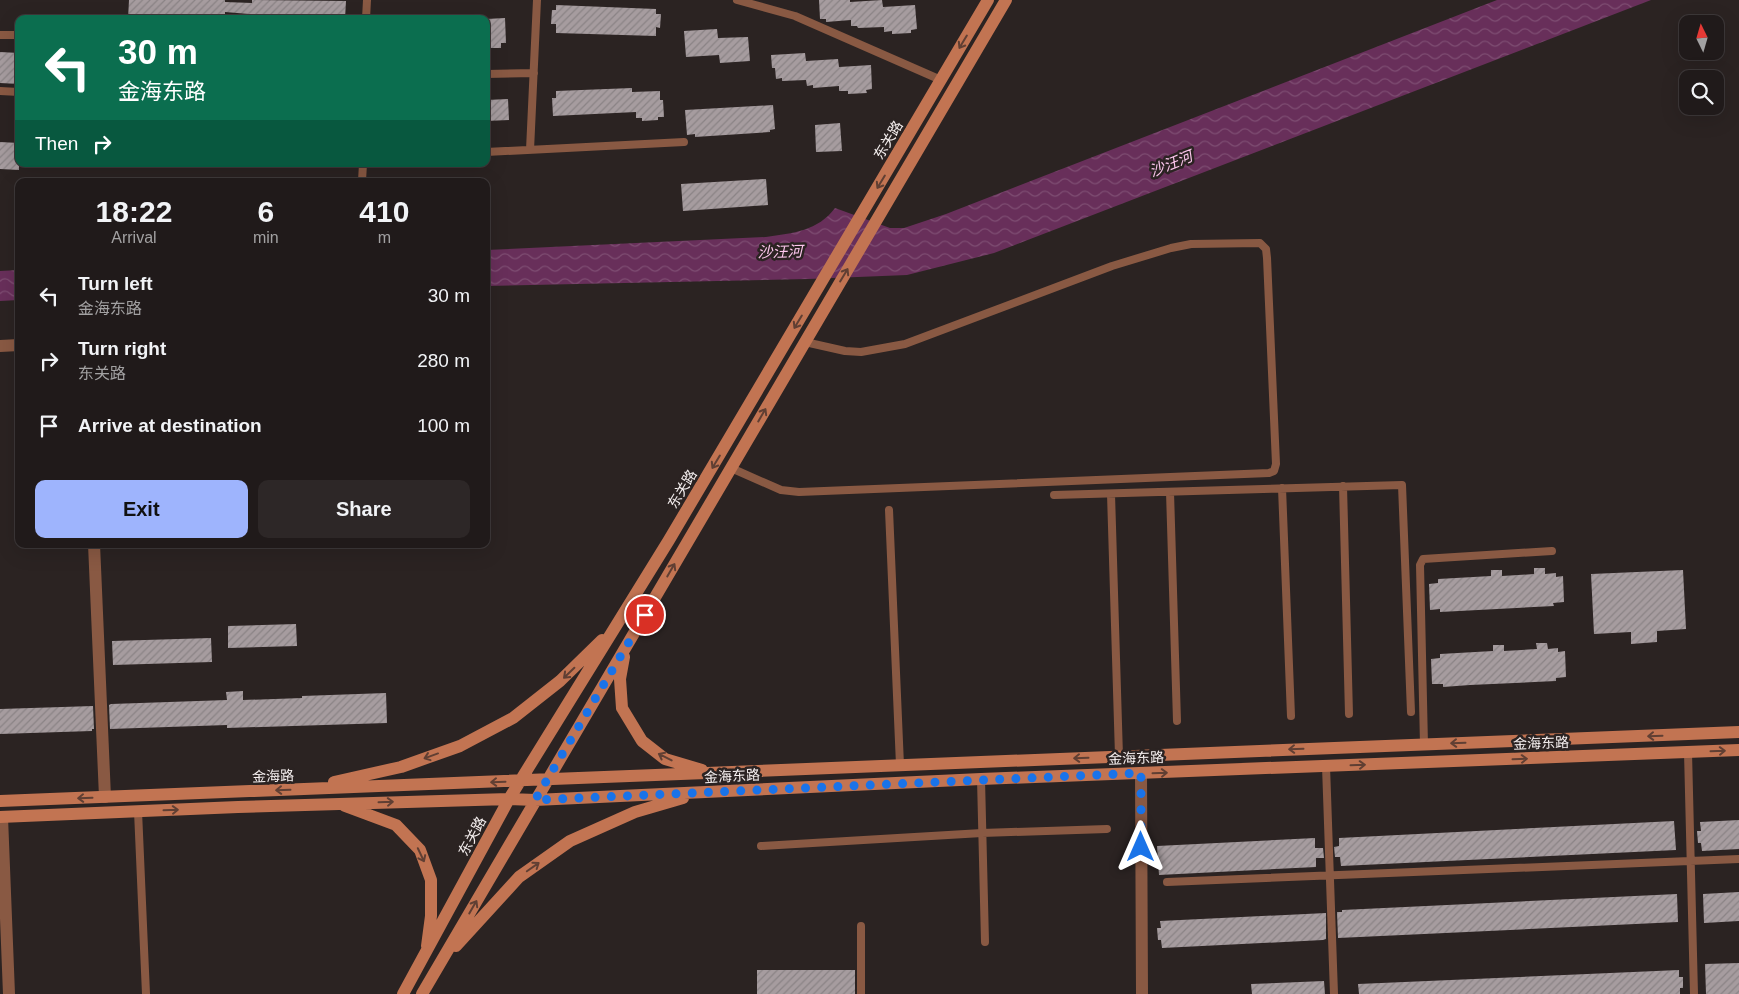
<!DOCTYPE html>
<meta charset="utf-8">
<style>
body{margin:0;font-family:Helvetica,"Noto Sans SC",sans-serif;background:#2d2727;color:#f1f3f6;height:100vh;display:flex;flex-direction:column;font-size:19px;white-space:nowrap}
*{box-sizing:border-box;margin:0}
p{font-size:16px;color:#a2a1a2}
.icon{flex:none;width:28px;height:28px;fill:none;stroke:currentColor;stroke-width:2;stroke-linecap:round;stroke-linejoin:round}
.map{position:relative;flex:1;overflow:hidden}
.panel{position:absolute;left:15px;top:178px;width:475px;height:370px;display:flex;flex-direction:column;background:#201a1a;border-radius:10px;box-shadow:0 5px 20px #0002,0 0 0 1px #3d3839}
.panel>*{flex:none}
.top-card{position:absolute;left:15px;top:15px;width:475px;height:152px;border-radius:10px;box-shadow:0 5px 20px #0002,0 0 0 1px #3d3839;background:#0b6e4f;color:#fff;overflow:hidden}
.needle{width:32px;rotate:355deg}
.buttons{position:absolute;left:1679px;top:15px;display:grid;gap:10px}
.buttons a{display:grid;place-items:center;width:45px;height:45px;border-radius:10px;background:#201a1a;box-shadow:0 5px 20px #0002,0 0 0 1px #3d3839;font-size:25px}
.pin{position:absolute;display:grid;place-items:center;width:42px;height:42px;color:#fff;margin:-21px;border:2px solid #fff;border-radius:50%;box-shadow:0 1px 5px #0007}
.me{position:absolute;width:55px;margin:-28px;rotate:0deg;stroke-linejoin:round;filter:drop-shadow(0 0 4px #0008)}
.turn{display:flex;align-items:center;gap:18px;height:105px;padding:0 20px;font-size:22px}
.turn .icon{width:65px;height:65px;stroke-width:2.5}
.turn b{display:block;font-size:35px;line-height:42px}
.then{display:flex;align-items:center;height:48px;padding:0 20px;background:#0003;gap:10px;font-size:19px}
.eta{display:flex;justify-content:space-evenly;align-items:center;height:85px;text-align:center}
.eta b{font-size:30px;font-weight:600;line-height:35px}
.button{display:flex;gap:10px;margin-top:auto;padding:10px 20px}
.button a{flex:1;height:58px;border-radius:10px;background:#9eb4fd;color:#111;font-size:20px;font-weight:600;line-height:58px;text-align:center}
.button a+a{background:#2d2727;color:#f1f3f6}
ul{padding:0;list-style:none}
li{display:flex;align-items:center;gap:15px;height:65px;padding:0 20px}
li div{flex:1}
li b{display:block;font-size:19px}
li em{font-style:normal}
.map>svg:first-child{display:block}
</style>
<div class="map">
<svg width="1739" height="994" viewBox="0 0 1739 994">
<defs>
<pattern id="water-waves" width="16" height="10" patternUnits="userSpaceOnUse" patternTransform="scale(1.25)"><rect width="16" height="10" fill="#682f5a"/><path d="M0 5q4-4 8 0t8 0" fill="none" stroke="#7e4d72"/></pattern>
<pattern id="building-hatch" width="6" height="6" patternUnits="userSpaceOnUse" patternTransform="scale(1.25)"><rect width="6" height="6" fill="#a69c9f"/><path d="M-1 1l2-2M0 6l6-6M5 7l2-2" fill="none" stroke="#8a8385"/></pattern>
</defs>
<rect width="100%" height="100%" fill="#2b2322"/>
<!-- water -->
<path fill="url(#water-waves)" d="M 1497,0 L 1651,0 L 994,253 L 907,275 L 808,279 L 486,286 L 486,250 L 766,237 C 793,233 818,231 835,208 L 890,228 L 904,228 L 946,214 Z
M 19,270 L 19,300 L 0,301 L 0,271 Z"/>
<!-- building -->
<path fill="url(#building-hatch)" d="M 129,0 L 225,0 L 225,2 L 252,3 L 252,0 L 346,1 L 345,19 L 249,19 L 249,14 L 225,12 L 225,19 L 128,19 Z
M 819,0 L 850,0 L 850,2 L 882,0 L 883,7 L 915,5 L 917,29 L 911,30 L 911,33 L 892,34 L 892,31 L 884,32 L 884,27 L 858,28 L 857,26 L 851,26 L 851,20 L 826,22 L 826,19 L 820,19 Z
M 556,5 L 656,9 L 656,14 L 661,14 L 660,28 L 656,27 L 656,36 L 556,33 L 556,24 L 551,24 L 552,10 L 556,10 Z
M 505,18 L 506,43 L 501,43 L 501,48 L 486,48 L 486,19 Z
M 717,29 L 718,38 L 748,37 L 750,61 L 720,63 L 719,55 L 686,57 L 684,31 Z
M 0,52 L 19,53 L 19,84 L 0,83 Z
M 805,53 L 806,61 L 838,59 L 839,67 L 871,65 L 872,89 L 866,90 L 867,93 L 848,94 L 848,91 L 839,91 L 839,86 L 813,88 L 813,85 L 807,86 L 806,80 L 782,81 L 782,78 L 776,79 L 775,68 L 772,68 L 771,55 Z
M 632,88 L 632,92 L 660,91 L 660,100 L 663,100 L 664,117 L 658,117 L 658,120 L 642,121 L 642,118 L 636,118 L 636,112 L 553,116 L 552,98 L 556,98 L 556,91 Z
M 508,99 L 509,120 L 486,121 L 486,100 Z
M 773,105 L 775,129 L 770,130 L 770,132 L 695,137 L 695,134 L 687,135 L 685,110 Z
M 840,123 L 842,151 L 816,152 L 815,125 Z
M 0,142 L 19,143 L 19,170 L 0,169 Z
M 766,179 L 768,205 L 683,211 L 681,184 Z
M 1534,568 L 1545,568 L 1545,574 L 1556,573 L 1556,577 L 1563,576 L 1564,602 L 1553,603 L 1554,606 L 1440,612 L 1440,609 L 1430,610 L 1429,584 L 1438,583 L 1438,579 L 1491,576 L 1491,570 L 1502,570 L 1502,576 L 1534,574 Z
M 1683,570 L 1686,629 L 1657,631 L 1657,642 L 1631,644 L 1631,632 L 1594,634 L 1591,574 Z
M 296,624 L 297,646 L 228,648 L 228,626 Z
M 211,638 L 212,662 L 113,665 L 112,641 Z
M 1536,643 L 1547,643 L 1548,649 L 1558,648 L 1558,652 L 1565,651 L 1566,677 L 1556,678 L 1556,681 L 1470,685 L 1443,687 L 1443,684 L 1432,684 L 1431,659 L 1440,658 L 1440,654 L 1493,651 L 1493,645 L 1504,645 L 1504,651 L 1537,649 Z
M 243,691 L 243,700 L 302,698 L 302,696 L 386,693 L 387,723 L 227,728 L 227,725 L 110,729 L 109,705 L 111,704 L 227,700 L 226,692 Z
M 93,706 L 94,729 L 92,729 L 92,731 L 0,734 L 0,709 Z
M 1739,820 L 1739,849 L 1702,851 L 1701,843 L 1698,843 L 1697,831 L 1701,831 L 1700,822 Z
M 1674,821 L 1676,850 L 1341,866 L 1340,857 L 1335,857 L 1334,847 L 1339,846 L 1339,838 Z
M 1315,838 L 1315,848 L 1323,848 L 1324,858 L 1316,858 L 1316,867 L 1159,875 L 1157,846 Z
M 1739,892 L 1739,921 L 1704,923 L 1703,894 Z
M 1677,894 L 1678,922 L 1338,938 L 1337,912 L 1342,912 L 1342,910 Z
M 1326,913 L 1326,939 L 1323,940 L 1162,948 L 1161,940 L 1158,940 L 1157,928 L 1161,928 L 1160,921 Z
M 1739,963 L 1739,994 L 1706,994 L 1705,964 Z
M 757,970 L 855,970 L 855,994 L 757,994 Z
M 1679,970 L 1679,977 L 1683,977 L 1683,988 L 1680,988 L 1680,994 L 1359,994 L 1358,984 Z
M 1324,981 L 1325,994 L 1252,994 L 1251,984 Z"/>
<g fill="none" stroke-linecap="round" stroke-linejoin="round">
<!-- lane -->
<path stroke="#895943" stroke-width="8" d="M 737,0 L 795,16 L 941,80
M 366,19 L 367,0
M 0,35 L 19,35
M 486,74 L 534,73
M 0,91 L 19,92
M 530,150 L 537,0
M 486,152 L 684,142
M 362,181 L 363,164
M 731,468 L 781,490 L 799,492 L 1269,473 L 1274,471 L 1276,464 L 1267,258 L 1266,249 L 1260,243 L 1191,244 L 1171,248 L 1112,266 L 905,344 L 861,352 L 845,351 L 805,342
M 1343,486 L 1349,714
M 1282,488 L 1291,716
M 1170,492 L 1177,721
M 1111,494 L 1119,756
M 1054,495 L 1402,485 L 1411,712
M 889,510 L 900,765
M 1424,745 L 1420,565 L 1423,559 L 1552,551
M 1688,752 L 1694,994
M 1326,766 L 1334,994
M 981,779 L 985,942
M 138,811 L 146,994
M 761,846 L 982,833 L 1107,829
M 1167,882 L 1739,859
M 861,926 L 861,994"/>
<!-- street -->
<path stroke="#895943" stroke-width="12" d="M 0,346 L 19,345
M 94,544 L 105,797
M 1141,773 L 1142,994
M 2,817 L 9,994"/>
<!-- secondary -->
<path stroke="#c27452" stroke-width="12" d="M 624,657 L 620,679 L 622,708 L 642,741 L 665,759 L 702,770
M 334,782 L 401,767 L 460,746 L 513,718 L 560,681 L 602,640
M 0,801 L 1739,732
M 345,806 L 396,825 L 420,850 L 431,880 L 431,916 L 427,946
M 0,817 L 238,807 L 509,799 L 535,800 L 981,779 L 1739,750
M 456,946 L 519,877 L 570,841 L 635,812 L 683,798
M 403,994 L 509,799 L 669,540 L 988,0
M 422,994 C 616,662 811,331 1006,0"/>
</g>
<!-- one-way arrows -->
<defs><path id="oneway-shaft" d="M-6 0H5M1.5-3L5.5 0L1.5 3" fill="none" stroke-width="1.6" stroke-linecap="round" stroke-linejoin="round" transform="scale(1.25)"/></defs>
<g stroke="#603f33">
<use href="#oneway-shaft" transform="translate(963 42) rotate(121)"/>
<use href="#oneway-shaft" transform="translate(881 182) rotate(121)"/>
<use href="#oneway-shaft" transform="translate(844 275) rotate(-59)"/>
<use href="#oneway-shaft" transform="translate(798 322) rotate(121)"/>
<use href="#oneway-shaft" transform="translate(762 415) rotate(-60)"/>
<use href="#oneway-shaft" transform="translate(716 462) rotate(121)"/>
<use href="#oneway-shaft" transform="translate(671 570) rotate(-60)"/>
<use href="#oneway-shaft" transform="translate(569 673) rotate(136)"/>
<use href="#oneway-shaft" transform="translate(1655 736) rotate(178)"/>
<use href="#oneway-shaft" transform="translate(1458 743) rotate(178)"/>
<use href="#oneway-shaft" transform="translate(1296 749) rotate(178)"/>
<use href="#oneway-shaft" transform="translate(1718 751) rotate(-2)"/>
<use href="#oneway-shaft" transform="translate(431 756) rotate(160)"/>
<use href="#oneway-shaft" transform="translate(665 757) rotate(-153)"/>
<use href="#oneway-shaft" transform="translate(1081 758) rotate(178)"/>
<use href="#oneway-shaft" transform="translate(1520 759) rotate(-2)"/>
<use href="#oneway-shaft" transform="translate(1358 765) rotate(-2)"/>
<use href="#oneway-shaft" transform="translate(1160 773) rotate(-2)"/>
<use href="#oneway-shaft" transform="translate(498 782) rotate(178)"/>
<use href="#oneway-shaft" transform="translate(283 790) rotate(178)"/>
<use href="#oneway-shaft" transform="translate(85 798) rotate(178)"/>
<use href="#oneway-shaft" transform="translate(386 802) rotate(-2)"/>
<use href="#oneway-shaft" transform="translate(171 810) rotate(-2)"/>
<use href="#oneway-shaft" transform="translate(421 855) rotate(65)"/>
<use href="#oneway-shaft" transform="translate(533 867) rotate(-35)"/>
<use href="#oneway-shaft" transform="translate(473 907) rotate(-60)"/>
</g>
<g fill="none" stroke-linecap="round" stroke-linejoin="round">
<!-- route -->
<path stroke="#1a73e8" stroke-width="9" stroke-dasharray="0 16.2" d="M 645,615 L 535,800 L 1141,773 L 1141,847"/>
</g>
<g text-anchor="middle" stroke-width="5" stroke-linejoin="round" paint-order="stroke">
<!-- street labels -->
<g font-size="14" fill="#f6f0f0" stroke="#2b2322">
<text transform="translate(888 140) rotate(-59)" y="5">东关路</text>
<text transform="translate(682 489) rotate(-59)" y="5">东关路</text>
<text transform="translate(1541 743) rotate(-2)" y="5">金海东路</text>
<text transform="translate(1136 758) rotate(-2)" y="5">金海东路</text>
<text transform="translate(273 776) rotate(-2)" y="5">金海路</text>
<text transform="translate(732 776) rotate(-3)" y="5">金海东路</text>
<text transform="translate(472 836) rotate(-62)" y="5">东关路</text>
</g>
<!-- water labels -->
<g font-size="15" font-style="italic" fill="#fdc7ed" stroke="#2b2322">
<text transform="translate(1171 164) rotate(-22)" y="5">沙汪河</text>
<text transform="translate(780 252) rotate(-1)" y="5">沙汪河</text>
</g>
</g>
</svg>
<div class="buttons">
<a><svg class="needle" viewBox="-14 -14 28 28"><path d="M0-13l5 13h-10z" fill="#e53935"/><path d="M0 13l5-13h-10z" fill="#a2a1a2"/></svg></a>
<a><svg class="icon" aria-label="search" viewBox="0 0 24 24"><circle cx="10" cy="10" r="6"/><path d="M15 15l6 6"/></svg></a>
</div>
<div class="pin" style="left:645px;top:615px;background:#d93025"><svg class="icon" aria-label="arrive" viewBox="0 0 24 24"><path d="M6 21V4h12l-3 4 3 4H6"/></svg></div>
<svg class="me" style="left:1141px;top:847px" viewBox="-20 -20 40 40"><path d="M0-17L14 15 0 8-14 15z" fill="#1a73e8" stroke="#fff" stroke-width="4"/></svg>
<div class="top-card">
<div class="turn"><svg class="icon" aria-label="left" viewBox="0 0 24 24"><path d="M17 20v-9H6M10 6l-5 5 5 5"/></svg><div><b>30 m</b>金海东路</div></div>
<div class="then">Then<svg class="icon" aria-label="right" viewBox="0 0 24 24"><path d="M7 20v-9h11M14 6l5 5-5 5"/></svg></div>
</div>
<section class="panel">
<div class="eta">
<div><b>18:22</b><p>Arrival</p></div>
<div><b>6</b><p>min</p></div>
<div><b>410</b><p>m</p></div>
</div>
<ul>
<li><svg class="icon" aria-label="left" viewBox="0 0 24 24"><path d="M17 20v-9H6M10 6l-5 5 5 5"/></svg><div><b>Turn left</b><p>金海东路</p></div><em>30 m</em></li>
<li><svg class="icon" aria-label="right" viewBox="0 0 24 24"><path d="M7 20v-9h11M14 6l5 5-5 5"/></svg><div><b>Turn right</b><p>东关路</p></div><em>280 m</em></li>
<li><svg class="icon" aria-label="arrive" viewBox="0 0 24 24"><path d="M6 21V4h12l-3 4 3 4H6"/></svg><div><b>Arrive at destination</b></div><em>100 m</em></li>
</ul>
<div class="button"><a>Exit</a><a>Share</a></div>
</section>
</div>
